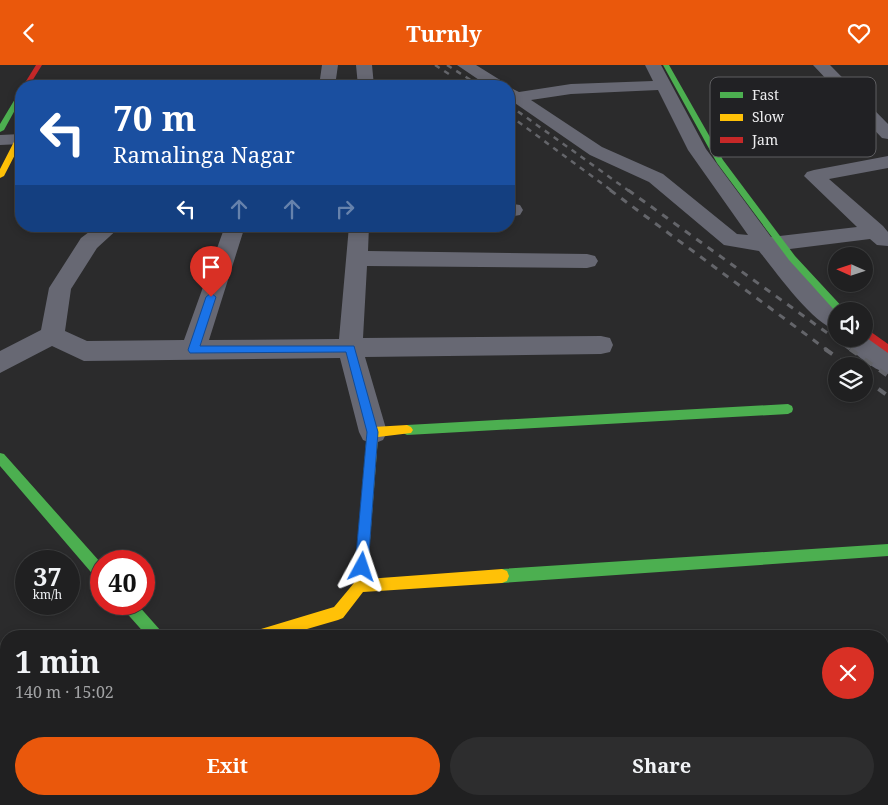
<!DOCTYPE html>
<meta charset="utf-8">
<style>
body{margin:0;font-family:"Noto Serif",serif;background:#2d2d2e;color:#f1f3f6;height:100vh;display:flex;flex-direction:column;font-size:19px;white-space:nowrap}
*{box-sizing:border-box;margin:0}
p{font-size:16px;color:#a2a3a5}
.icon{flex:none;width:28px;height:28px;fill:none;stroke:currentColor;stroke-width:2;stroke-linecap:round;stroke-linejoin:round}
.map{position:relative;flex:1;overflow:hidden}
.side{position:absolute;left:0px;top:565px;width:889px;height:175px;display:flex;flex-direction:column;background:#202021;border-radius:20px 20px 0 0;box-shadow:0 2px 8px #0003,0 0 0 1px #3d3e3f}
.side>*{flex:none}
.hud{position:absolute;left:15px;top:15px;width:500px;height:152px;border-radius:20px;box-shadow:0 2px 8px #0003,0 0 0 1px #3d3e3f;background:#1a4fa0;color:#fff;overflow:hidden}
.needle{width:32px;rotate:273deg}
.fabs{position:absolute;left:828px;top:182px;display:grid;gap:10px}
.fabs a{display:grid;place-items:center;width:45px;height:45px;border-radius:50%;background:#202021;box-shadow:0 2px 8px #0003,0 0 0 1px #3d3e3f;font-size:25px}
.speed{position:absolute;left:15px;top:485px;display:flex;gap:10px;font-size:25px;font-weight:700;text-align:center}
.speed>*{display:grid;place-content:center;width:65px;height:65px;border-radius:50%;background:#202021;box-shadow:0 2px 8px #0003,0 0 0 1px #3d3e3f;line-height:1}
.speed small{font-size:12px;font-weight:400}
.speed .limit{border:8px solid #d22;background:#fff;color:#111}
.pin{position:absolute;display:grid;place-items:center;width:42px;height:42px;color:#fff;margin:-51px -21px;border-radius:50% 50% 50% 0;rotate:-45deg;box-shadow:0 0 5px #0007}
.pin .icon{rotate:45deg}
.me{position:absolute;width:55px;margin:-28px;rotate:5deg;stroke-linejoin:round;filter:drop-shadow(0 0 4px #0008)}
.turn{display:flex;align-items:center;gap:18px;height:105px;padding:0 15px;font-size:22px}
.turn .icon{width:65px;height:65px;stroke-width:2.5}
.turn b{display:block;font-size:35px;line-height:42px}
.lanes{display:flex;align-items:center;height:48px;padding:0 15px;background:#0003;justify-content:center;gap:25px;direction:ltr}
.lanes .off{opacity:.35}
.round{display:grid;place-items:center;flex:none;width:52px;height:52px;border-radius:26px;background:#2d2d2e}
.head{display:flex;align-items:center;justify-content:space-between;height:85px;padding:0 15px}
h1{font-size:30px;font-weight:700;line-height:38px}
.action{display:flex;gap:10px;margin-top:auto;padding:10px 15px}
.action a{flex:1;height:58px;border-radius:30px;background:#ea580c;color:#fff;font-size:20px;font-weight:700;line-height:58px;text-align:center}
.action a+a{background:#2d2d2e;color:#f1f3f6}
header{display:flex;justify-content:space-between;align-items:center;height:65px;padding:0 15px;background:#ea580c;color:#fff;font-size:22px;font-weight:700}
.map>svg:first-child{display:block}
</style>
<header><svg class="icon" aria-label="back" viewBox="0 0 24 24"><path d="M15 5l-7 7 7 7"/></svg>Turnly<svg class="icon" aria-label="heart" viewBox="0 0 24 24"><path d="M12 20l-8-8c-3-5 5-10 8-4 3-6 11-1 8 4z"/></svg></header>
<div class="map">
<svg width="888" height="740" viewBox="0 0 888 740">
<rect width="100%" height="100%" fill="#2b2b2c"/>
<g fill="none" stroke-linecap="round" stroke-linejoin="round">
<!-- street -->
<path fill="#676873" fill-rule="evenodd" d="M 322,0 L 338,0 L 335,21 L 319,21 Z
M 356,0 L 372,0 L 374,21 L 358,21 Z
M 457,0 L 476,0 L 505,18 L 507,21 L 488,21 Z
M 645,0 L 661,0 L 706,84 L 771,172 L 857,162 L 804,111 L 807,107 L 814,105 L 888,91 L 888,103 L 829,114 L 883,161 L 888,167 L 888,181 L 877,180 L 870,174 L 782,185 L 813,221 L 841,246 L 836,246 L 836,265 C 812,258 776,207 759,186 L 724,180 L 649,117 L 590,90 L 509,34 L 509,22 L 519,27 L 571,19 L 653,16 ZM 658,25 L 688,85 L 748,170 L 737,169 L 663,109 L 602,82 L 531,35 L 571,29 Z
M 813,0 L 830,0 L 888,59 L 888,74 L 882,73 Z
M 21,69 L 21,79 L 0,80 L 0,70 Z
M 513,139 L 520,140 L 523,145 L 520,150 L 509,152 L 509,140 Z
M 97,161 L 121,161 L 97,183 L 71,224 L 65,266 L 87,276 L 184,275 L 225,161 L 245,161 L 209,275 L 339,274 L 349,161 L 369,161 L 368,186 L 587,189 L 595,191 L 598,196 L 595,201 L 587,203 L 367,201 L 363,273 L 601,271 L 610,273 L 613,280 L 610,287 L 601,289 L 365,292 L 387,367 L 383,375 L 373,379 L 363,375 L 359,367 L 340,293 L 84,296 L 52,281 L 0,308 L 0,286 L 41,265 L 49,223 L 81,173 Z
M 864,267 L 888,285 L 888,309 C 873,304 851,288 844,274 L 864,274 Z
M 888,689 L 888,727 L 882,728 L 882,690 Z
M 75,734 L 115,734 L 112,740 L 72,740 Z
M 710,734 L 750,734 L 751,740 L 711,740 Z"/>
<!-- fast -->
<path fill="#4caf50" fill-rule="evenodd" d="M 663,0 L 669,0 L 723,95 L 795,191 L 846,246 L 836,247 L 789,195 L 717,98 Z
M 21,27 L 21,34 L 4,65 L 0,67 L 0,59 L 18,29 Z
M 788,339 L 792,341 L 793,344 L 792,347 L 788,349 L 407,370 L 403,368 L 401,365 L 403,362 L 407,360 Z
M 0,388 L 4,389 L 101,498 L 101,514 L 96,513 L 0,401 Z
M 888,479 L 888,491 L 502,518 L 497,516 L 495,511 L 497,506 L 502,504 Z
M 121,539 L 137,539 L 161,566 L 163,571 L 147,571 L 123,544 Z
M 288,734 L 306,734 L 309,740 L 291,740 Z"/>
<!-- slow -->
<path fill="#ffc107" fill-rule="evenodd" d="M 18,69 L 21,69 L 21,78 L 4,111 L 0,113 L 0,104 Z
M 407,360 L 411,362 L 413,365 L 411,368 L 378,372 L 367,514 L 502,504 L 507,506 L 509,511 L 507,516 L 502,518 L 363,527 L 343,553 L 338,555 L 283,571 L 254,571 L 256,566 L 261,564 L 334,542 L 354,518 L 367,367 L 369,364 L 373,362 Z"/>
<!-- jam -->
<path fill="#c62828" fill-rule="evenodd" d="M 36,0 L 42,0 L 29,21 L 23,21 Z
M 864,262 L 888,279 L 888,288 L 864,271 Z"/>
<!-- rail-far2 -->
<path stroke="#64656a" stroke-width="2.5" stroke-dasharray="5.5 5.5" stroke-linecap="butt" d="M 435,0 L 452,11
M 447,0 L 480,21
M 509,40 L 629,126
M 509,50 L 612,126"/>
<!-- rail-far1 -->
<path stroke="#64656a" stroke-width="3" stroke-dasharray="7 7" stroke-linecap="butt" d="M 610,125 L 827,285
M 628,125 L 851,285"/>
<!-- rail -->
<path stroke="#64656a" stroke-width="4" stroke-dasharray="9 9" stroke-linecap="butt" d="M 825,284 L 849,301
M 850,284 L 888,311
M 864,313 L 888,331"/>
</g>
<!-- route -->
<path fill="#1a73e8" stroke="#114b97" d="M 211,228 L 216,232 L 200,281 L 354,281 L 378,367 L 368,502 L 367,507 L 362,508 L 357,507 L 355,502 L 367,367 L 346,287 L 190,288 L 188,285 L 206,232 Z"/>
<!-- legend -->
<rect x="710" y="12" width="166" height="80" rx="8" fill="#212124" stroke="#5e5e61" stroke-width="1"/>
<rect x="720" y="27" width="23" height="6" fill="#4caf50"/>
<rect x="720" y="49" width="23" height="7" fill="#ffc107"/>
<rect x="720" y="72" width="23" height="6" fill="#c62828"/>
<g font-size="14" fill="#ededef">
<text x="752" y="35">Fast</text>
<text x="752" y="57">Slow</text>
<text x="752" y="80">Jam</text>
</g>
</svg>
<div class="fabs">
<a><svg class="needle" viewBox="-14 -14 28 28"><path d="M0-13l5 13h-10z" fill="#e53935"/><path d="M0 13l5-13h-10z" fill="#a2a3a5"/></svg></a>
<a><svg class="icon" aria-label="sound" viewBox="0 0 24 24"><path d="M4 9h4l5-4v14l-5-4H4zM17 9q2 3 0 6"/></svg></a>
<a><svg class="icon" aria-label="layers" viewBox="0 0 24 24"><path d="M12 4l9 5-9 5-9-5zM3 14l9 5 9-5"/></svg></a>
</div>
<div class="speed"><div>37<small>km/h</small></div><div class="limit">40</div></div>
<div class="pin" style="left:211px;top:232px;background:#d93025"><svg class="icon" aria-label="arrive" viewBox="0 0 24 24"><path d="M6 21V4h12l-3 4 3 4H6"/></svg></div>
<svg class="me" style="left:362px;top:502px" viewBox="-20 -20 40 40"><path d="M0-17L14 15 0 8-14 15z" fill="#1a73e8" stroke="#fff" stroke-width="4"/></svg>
<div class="hud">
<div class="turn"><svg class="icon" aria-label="left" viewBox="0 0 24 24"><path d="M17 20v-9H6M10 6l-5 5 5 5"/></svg><div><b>70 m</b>Ramalinga Nagar</div></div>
<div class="lanes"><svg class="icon" aria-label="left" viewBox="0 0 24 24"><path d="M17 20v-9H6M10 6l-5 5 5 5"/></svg><svg class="icon off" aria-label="ahead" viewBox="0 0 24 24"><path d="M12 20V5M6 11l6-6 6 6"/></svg><svg class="icon off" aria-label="ahead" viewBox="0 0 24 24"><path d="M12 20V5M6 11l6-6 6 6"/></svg><svg class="icon off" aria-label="right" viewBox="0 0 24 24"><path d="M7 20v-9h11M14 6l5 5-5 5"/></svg></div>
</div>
<section class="side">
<div class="head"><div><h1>1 min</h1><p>140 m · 15:02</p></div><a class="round" style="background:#d93025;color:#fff"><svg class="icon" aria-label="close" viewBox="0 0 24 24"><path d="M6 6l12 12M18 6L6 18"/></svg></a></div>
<div class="action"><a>Exit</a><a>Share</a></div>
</section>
</div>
